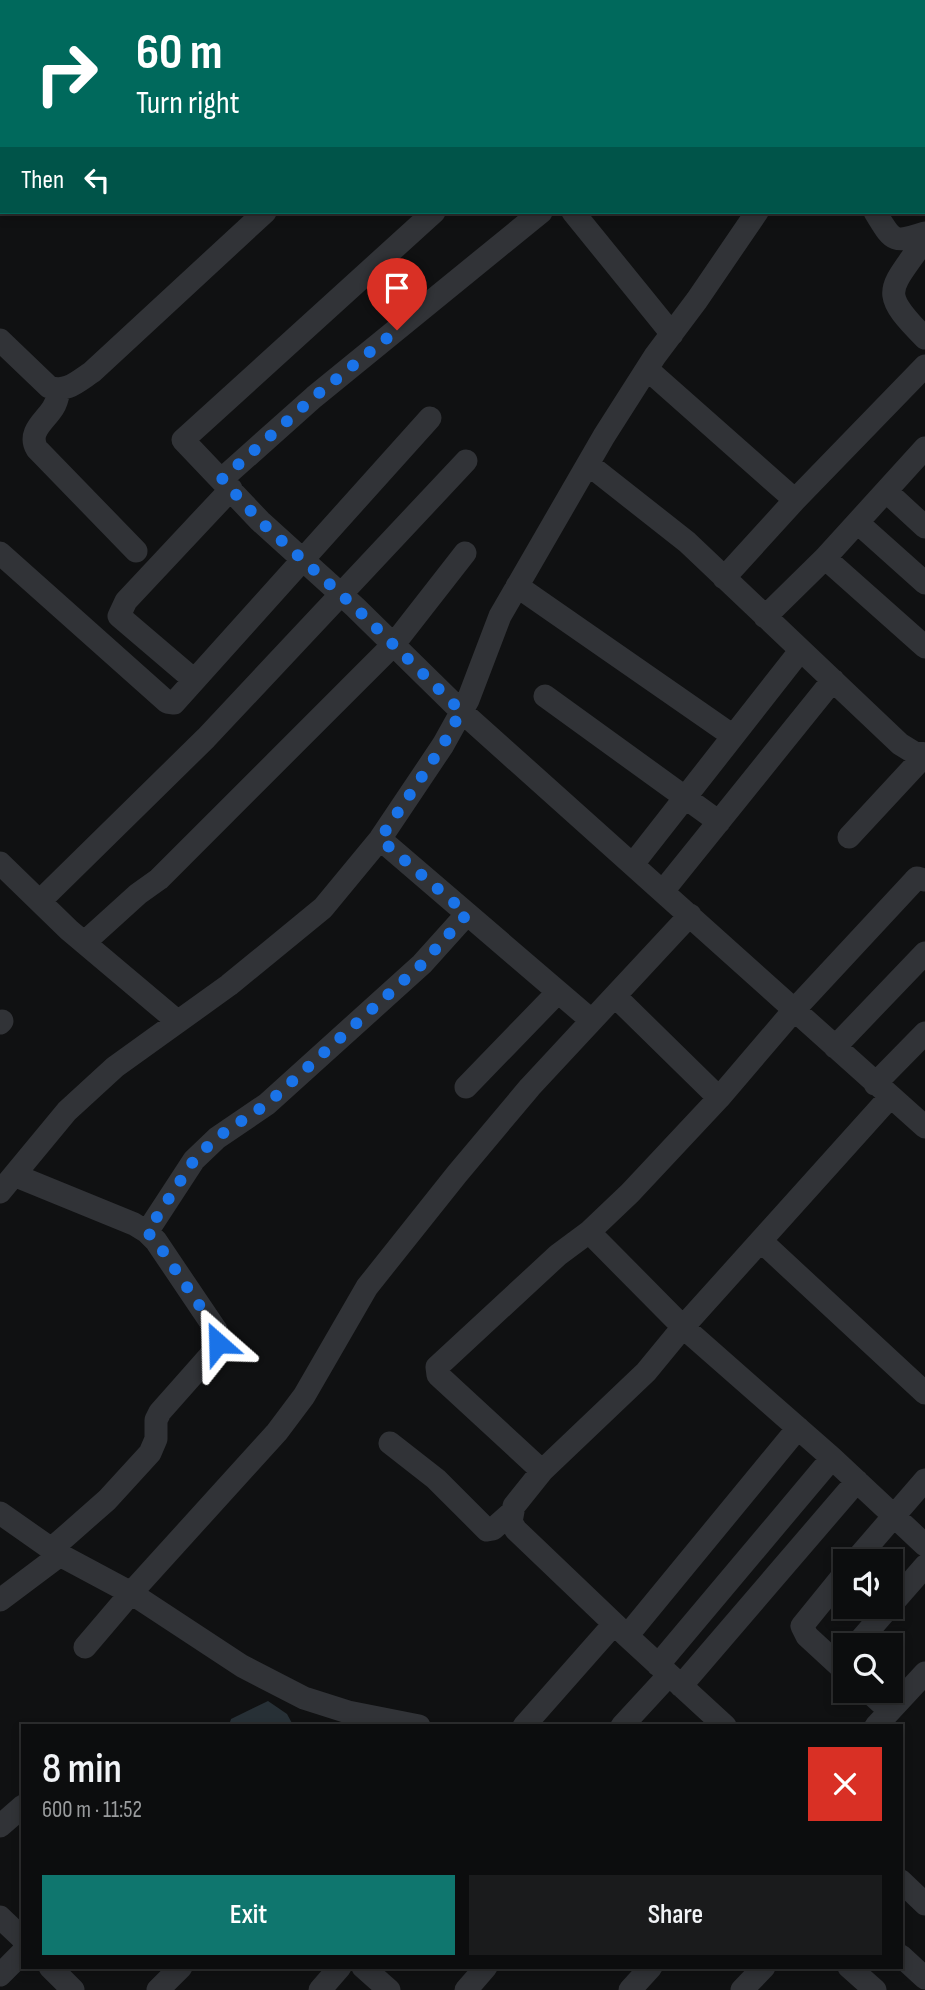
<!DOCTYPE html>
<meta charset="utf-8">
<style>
body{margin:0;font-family:"Sofia Sans Condensed",sans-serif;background:#1a1b1c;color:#f1f3f6;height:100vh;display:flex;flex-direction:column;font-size:26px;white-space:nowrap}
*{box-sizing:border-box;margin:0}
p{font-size:23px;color:#9a9c9e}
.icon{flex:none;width:38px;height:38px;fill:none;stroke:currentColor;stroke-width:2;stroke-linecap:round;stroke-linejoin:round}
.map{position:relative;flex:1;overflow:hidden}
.drawer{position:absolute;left:21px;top:1724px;width:882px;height:245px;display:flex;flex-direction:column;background:#0c0d0e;border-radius:0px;box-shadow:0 4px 10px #0003,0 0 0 2px #2c2d2e}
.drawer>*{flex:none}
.top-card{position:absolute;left:0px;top:0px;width:926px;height:214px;box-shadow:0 4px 10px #0003,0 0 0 2px #2c2d2e;background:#00695c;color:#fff;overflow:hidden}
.tools{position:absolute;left:833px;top:1549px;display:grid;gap:14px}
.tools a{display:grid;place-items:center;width:70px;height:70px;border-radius:0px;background:#0c0d0e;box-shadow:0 4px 10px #0003,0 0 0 2px #2c2d2e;font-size:35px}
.pin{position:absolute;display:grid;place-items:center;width:60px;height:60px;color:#fff;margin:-72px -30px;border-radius:50% 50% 50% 0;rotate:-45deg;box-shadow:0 0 7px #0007}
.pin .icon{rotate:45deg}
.me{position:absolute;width:77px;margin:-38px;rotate:335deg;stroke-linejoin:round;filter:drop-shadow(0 0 5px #0008)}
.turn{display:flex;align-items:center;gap:24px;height:147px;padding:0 21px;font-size:32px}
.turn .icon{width:91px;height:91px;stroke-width:2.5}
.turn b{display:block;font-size:49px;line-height:60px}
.then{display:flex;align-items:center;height:66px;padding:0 21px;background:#0003;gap:14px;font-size:26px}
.round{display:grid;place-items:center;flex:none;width:74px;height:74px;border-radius:0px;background:#1a1b1c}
.head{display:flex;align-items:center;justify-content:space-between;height:119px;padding:0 21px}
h1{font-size:42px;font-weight:600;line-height:52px}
.cta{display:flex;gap:14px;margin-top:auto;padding:14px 21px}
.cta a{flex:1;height:80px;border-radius:0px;background:#0f766e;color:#fff;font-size:28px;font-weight:600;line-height:80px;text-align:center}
.cta a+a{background:#1a1b1c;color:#f1f3f6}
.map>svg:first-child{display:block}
</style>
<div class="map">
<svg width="925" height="1990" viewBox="0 0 925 1990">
<rect width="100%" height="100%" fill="#101112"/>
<!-- water -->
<path fill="#273036" d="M 268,1701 L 287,1714 L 293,1725 L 229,1725 L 231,1719 Z"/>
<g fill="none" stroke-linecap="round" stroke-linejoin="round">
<!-- minor -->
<path stroke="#313337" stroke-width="23" d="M 395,0 L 397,2
M 725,0 L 726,2
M 213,2 L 216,0
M 276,2 L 278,0
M 868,2 L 869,0
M 924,110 L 925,112
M 0,150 L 2,149
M 434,212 L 183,440 L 260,521 L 355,607 L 461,711 L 925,1127
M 573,212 L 672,334
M 875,212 C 893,241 892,244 925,233
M 925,239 C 890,291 877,290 925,338
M 0,340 L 49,387 C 66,393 77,382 92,372 L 265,212
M 647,369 L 795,500
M 59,390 C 58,396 57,402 53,408 C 45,421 27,432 37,449 L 136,551
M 588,464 L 687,542 L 900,744 L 913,752 L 925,754
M 222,479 L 314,397 L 541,212
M 887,492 L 925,527
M 858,523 L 925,583
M 0,553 L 167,702 L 174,703 L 430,418
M 825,558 L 925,647
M 724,578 L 795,500 L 925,366
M 517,586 L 733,736
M 765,617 L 825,558 L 925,448
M 194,680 L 119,616 L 126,601 L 231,489
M 545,696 L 719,822
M 849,837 L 925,755
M 380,839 L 591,1020
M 0,863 L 69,930 L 177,1021
M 633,864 L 800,651
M 663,891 L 833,680
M 40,901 L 206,738 L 466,461
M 85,942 L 138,894 L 159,879 L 394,644 L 465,553
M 615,996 L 719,1098
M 0,1023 L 2,1021
M 835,1047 L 925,953
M 875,1084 L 925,1033
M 466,1087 L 558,992
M 14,1175 L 134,1224 L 147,1232 L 156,1241 L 216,1330 C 219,1339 218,1343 214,1351 L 160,1412 L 156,1420 L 156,1439 L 150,1453 L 107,1500 L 57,1544 L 56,1548 L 60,1555
M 0,1192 L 67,1111 L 115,1067 L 229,985 L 323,908 L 380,839 L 443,745 L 468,700 L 500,616 L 604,436 L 655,356 L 697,300 L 757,212
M 147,1232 L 194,1160 L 217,1138 L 267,1104 L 422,964 L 467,914
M 589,1232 L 683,1327 L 832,1458 L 925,1545
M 761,1241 L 925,1393
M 390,1443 L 436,1479 L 487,1530 L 493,1529 L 511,1513
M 542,1471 L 438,1375 L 437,1367 L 558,1255 L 589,1232 L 630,1193 L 719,1098 L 795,1009 L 914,881 L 917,878 L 925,880
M 0,1513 L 60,1555 L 131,1593 L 242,1666 L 304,1698 L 348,1712 L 419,1726
M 855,1561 L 925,1480
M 845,1573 L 802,1626 L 807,1636 L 845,1671
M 0,1600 L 60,1555
M 891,1605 L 925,1566
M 627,1636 L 798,1428
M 856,1645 L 890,1606
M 85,1647 L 131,1593 L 277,1432 L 304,1396 L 367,1287 L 457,1174 L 530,1087 L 690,915
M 658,1665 L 832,1458
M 681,1686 L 857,1481
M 867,1690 L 890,1711
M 524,1726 L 614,1624
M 622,1726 L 669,1675
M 725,1726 L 627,1636 L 516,1530 L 511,1522 L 514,1506 L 542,1471 L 646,1372 L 683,1327 L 890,1097
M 876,1726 L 925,1673
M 0,1826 L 23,1806
M 901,1881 L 925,1904
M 0,1917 L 23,1939
M 901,1956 L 925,1978
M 50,1967 L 73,1990
M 363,1967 L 389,1990
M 849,1967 L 875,1990
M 0,1975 L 23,1952
M 158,1990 L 181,1967
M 320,1990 L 340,1967
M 466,1990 L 486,1967
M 630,1990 L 651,1967
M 742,1990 L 764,1967"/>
</g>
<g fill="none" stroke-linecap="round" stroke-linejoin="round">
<!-- route -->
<path stroke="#1a73e8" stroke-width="12" stroke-dasharray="0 21.6" d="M 218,1343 L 216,1330 L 156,1241 L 147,1232 L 194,1160 L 216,1138 L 267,1104 L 422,964 L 467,914 L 380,839 L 443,745 L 461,711 L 355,607 L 260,521 L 222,479 L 314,397 L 397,330"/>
</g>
</svg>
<div class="tools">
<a><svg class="icon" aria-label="sound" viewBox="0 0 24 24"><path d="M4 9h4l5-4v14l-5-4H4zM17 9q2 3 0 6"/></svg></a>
<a><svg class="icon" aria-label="search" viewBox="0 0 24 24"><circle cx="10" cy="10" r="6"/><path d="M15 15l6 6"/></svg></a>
</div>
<div class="pin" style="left:397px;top:330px;background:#d93025"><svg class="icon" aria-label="arrive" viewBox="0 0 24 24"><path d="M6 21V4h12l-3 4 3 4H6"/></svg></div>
<svg class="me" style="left:218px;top:1343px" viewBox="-20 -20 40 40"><path d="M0-17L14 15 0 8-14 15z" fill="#1a73e8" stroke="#fff" stroke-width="4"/></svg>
<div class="top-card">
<div class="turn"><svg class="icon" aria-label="right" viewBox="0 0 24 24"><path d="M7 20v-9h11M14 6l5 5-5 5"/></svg><div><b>60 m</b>Turn right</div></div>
<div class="then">Then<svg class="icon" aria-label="left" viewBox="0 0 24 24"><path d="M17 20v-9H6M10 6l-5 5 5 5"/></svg></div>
</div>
<section class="drawer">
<div class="head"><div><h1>8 min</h1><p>600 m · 11:52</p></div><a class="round" style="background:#d93025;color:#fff"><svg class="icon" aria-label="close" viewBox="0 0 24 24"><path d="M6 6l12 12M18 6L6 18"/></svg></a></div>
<div class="cta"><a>Exit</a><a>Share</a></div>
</section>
</div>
